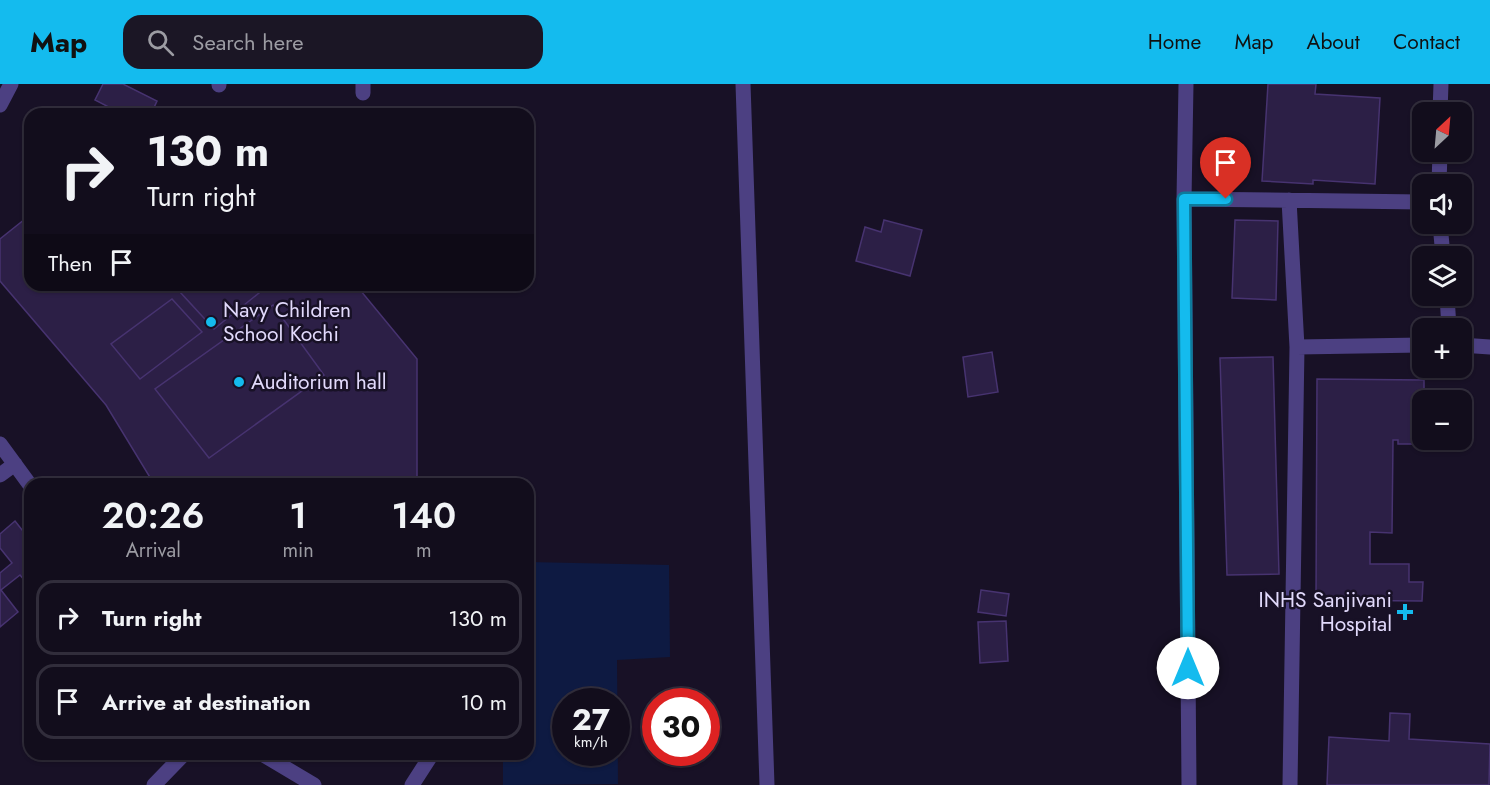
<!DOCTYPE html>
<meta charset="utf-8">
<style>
body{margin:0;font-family:Jost,sans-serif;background:#1b1625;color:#f1f3f6;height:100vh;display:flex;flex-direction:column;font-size:22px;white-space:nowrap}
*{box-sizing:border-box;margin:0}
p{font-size:20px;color:#9c9ca3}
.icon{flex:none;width:33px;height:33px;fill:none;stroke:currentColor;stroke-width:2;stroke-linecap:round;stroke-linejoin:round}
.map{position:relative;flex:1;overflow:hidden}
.panel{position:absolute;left:24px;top:394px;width:510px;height:282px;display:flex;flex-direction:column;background:#120d1c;border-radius:18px;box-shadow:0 2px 4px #0004,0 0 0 2px #312d3b}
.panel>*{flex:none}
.hud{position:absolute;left:24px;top:24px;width:510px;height:183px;border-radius:18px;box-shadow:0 2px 4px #0004,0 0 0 2px #312d3b;background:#120d1c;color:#f1f3f6;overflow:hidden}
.needle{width:39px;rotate:26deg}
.fabs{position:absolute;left:1412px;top:18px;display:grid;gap:12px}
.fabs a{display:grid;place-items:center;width:60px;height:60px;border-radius:12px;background:#120d1c;box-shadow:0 2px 4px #0004,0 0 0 2px #312d3b;font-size:30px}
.speed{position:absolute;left:552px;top:604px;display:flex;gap:12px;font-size:30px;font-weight:700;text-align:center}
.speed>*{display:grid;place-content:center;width:78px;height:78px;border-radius:50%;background:#120d1c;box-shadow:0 2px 4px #0004,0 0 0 2px #312d3b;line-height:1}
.speed small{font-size:15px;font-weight:400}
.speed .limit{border:9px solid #d22;background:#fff;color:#111}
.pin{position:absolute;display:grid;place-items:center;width:51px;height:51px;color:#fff;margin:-62px -26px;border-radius:50% 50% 50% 0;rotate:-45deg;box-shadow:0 0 6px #0007}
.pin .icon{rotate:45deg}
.me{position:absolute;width:66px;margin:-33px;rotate:0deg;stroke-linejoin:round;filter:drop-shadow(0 0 4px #0008)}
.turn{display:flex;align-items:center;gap:21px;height:126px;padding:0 24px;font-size:27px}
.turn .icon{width:78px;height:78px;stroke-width:2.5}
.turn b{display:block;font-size:42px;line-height:51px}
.then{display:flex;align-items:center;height:57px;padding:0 24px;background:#0003;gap:12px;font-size:22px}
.eta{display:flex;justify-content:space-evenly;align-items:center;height:102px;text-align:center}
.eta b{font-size:36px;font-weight:600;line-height:42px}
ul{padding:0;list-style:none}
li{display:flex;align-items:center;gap:18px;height:75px;margin:0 12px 9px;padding:0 12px;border:3px solid #312d3b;border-radius:18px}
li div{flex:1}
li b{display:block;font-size:22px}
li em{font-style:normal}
header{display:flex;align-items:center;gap:36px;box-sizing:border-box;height:84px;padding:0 30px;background:#14bbee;color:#111}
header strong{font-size:28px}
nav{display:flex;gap:33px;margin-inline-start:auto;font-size:21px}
.search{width:420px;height:54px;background:#1b1625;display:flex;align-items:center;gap:15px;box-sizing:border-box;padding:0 21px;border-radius:18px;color:#9c9ca3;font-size:22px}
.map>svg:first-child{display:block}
</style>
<header>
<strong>Map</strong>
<div class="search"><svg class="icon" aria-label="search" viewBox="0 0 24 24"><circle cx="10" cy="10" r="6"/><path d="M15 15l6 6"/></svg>Search here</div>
<nav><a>Home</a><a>Map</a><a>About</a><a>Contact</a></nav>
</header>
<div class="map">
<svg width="1490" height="701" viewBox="0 0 1490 701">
<rect width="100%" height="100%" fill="#181126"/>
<!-- water -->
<path fill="#0e1a42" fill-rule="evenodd" d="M 528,478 L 669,481 L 670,573 L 617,576 L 618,700 L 503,701 L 503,671 L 528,670 ZM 566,618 L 616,618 L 616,669 L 566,669 Z"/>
<!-- building -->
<path fill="#2c1f46" stroke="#473370" stroke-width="1.5" d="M 103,0 L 123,0 L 157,17 L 151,30 L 122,30 L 95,16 Z
M 1268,0 L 1316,0 L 1315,10 L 1380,14 L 1375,100 L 1313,96 L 1313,100 L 1262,97 Z
M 30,131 L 30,201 L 356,201 L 417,275 L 417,400 L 154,400 L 106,321 L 0,197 L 0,155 Z
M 884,136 L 922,146 L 910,192 L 856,177 L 865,143 L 881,148 Z
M 1235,136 L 1278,137 L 1276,216 L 1232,214 Z
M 189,201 L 260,201 L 264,205 L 214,245 L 180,208 Z
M 172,215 L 202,248 L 140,295 L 111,260 Z
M 273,221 L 324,291 L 209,374 L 155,305 Z
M 992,268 L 998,308 L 968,313 L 963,273 Z
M 1273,273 L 1279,490 L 1227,491 L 1220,274 Z
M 1317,295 L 1424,296 L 1424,316 L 1416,318 L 1416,360 L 1398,360 L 1398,356 L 1393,356 L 1392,449 L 1370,448 L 1370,480 L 1409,480 L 1409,498 L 1423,498 L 1422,517 L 1316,516 Z
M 15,437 L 30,456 L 30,503 L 20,491 L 1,506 L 18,528 L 0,543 L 0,489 L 12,479 L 0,464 L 0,450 Z
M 981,506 L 1009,510 L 1006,532 L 978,528 Z
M 1006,537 L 1008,577 L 980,579 L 978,538 Z
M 1390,629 L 1410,630 L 1409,655 L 1490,660 L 1489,701 L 1327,701 L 1329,653 L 1389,657 Z"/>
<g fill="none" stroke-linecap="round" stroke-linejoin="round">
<!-- street -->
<path stroke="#4c4082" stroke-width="15" d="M 219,0 L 219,1
M 743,0 L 767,701
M 1186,0 L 1184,115 L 1189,701
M 363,9 L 363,0
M 0,21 L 11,0
M 1440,28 L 1441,0
M 1439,100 L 1440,68
M 1184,115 L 1422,118
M 1289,116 L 1297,263
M 1440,140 L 1443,172
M 1447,212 L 1449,244
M 1461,261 L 1490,263
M 0,360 L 30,401
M 0,391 L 15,380
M 262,670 L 314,701
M 154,701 L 184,670
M 412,701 L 432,670
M 1290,701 L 1297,263 L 1422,261"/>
</g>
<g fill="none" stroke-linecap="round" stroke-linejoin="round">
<defs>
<path id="route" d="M 1188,584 L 1184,115 L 1226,115"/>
</defs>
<!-- route casing -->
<use href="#route" stroke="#0d7a9b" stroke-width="15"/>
<!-- route -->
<use href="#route" stroke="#14bbee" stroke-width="10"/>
</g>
<!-- markers -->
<g fill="#14bbee" stroke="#181126" stroke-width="2">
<circle cx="211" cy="238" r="6"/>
<circle cx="239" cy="298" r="6"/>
<path d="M1402 519h6v6h6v6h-6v6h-6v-6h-6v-6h6z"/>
</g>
<g text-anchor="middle" stroke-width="5" stroke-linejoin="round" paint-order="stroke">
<!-- poi labels -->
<g font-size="21" fill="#e2dafc" stroke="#181126" text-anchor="start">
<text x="223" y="233">Navy Children<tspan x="223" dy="24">School Kochi</tspan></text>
<text x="251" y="305">Auditorium hall</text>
<text x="1392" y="523" text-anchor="end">INHS Sanjivani<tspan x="1392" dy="24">Hospital</tspan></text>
</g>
</g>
</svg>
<div class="fabs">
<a><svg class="needle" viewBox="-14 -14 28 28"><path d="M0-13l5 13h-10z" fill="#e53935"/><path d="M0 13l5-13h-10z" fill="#9c9ca3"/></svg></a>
<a><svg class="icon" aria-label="sound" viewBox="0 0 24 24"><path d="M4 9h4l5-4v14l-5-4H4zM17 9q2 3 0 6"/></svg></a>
<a><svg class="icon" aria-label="layers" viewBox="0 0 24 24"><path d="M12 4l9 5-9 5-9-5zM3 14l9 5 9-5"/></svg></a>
<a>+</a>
<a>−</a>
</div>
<div class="speed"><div>27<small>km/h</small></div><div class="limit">30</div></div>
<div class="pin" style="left:1226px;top:115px;background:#d93025"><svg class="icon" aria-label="arrive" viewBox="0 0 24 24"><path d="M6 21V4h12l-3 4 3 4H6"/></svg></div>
<svg class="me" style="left:1188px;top:584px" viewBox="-20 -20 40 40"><circle r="19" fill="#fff"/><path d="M0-13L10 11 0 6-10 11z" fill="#14bbee"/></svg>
<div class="hud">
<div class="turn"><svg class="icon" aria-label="right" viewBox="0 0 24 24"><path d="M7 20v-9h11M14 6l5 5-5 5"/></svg><div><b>130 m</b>Turn right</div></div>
<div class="then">Then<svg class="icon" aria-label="arrive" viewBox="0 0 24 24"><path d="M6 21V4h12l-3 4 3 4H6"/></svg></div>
</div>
<section class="panel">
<div class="eta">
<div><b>20:26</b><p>Arrival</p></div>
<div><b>1</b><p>min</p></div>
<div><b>140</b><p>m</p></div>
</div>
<ul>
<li><svg class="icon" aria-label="right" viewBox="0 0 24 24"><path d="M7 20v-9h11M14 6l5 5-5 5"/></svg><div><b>Turn right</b></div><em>130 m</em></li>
<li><svg class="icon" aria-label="arrive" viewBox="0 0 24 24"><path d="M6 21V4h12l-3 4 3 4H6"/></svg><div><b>Arrive at destination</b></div><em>10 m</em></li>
</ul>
</section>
</div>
